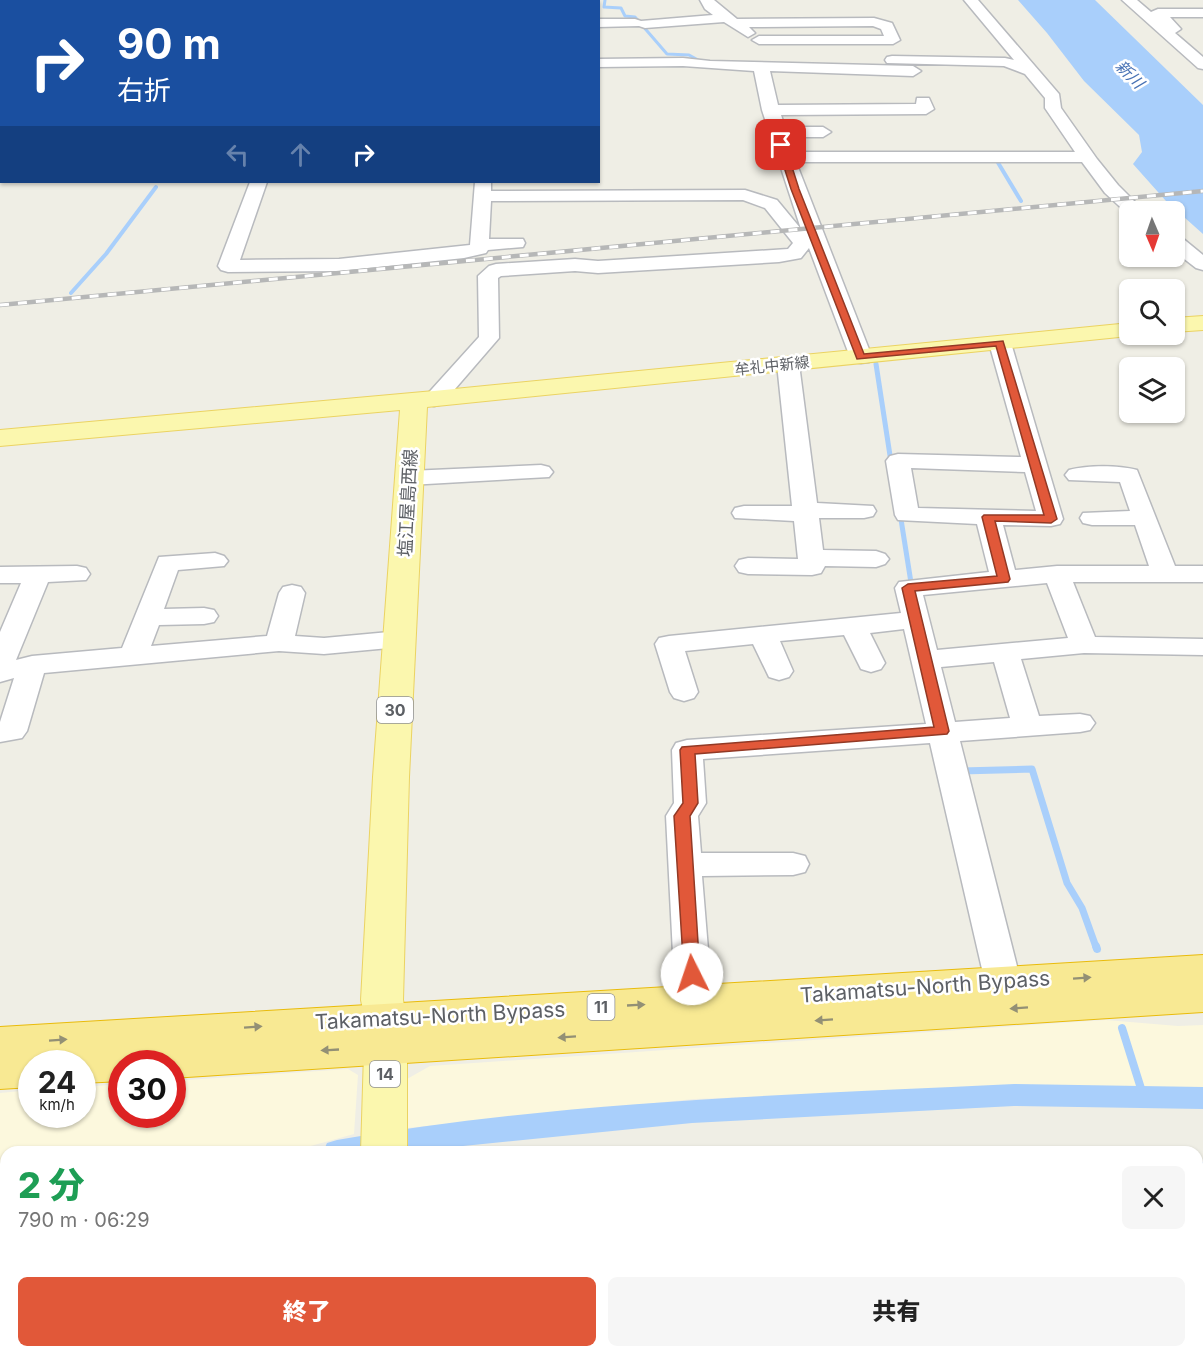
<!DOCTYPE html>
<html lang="ja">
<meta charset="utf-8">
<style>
body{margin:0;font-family:Inter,"Noto Sans JP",sans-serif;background:#f6f6f6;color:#222;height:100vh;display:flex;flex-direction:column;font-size:22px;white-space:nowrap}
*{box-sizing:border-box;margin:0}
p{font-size:20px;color:#767676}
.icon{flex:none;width:33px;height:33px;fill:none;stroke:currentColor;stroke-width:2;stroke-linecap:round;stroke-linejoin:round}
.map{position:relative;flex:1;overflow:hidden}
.panel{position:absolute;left:0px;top:1146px;width:1203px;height:212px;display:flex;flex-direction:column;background:#fff;border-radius:18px 18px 0 0;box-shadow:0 2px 4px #0004}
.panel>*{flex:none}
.top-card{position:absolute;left:0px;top:0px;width:600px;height:183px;box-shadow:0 2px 4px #0004;background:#1a4fa0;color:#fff;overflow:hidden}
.needle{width:39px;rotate:178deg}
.controls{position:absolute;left:1119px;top:201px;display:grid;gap:12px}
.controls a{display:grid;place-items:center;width:66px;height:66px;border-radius:9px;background:#fff;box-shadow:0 2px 4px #0004;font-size:30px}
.speed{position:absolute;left:18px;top:1050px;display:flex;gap:12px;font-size:30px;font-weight:700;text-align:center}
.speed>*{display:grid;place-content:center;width:78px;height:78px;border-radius:50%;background:#fff;box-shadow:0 2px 4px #0004;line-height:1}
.speed small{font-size:15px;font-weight:400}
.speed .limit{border:9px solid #d22;background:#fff;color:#111}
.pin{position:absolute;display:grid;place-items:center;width:51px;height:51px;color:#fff;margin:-26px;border-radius:12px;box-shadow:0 3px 9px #0006}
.me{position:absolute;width:66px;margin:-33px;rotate:356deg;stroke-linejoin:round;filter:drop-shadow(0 0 4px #0008)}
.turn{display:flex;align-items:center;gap:21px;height:126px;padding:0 18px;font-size:27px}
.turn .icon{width:78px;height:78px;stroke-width:2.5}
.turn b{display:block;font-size:42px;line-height:51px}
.lanes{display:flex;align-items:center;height:57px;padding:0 18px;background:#0003;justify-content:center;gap:30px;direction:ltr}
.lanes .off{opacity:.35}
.round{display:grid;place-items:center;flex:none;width:63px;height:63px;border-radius:9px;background:#f6f6f6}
.head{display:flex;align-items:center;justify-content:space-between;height:102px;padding:0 18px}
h1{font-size:36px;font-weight:800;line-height:45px;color:#1e9e55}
.primary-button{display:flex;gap:12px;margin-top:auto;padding:12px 18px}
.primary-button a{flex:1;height:69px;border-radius:9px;background:#e15839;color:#fff;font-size:24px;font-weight:800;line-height:69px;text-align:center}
.primary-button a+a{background:#f6f6f6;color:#222}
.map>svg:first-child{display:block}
</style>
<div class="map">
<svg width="1203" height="1357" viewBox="0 0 1203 1357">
<rect width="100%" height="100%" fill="#efeee5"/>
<!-- commercial -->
<path fill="#fcf8dd" d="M 1106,1020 L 1178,1026 L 1203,1025 L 1203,1091 L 1019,1087 L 694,1099 L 407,1128 L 407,1079 L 430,1066 Z
M 348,1069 L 358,1075 L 354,1134 L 289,1152 L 6,1152 L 6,1217 L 0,1218 L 0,1093 L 31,1090 L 32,1114 L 82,1114 L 83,1087 L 121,1084 L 122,1114 L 172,1114 L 173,1081 Z
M 430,1352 L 1034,1352 L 1035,1357 L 429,1357 Z"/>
<!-- medical -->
<path fill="#fae7e3" d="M 1197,1285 L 1203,1285 L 1203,1357 L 1035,1357 L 1034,1352 L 1197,1352 Z"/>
<!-- green -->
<path fill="#c3e5c7" d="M 85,1352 L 304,1352 L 304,1357 L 45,1357 Z"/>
<!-- water -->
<path fill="#a9cffb" d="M 1018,0 L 1095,0 L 1203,105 L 1203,234 L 1166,201 L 1133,164 L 1142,152 L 1139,135 L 1084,81 L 1047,33 Z
M 1197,1162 L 1203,1162 L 1203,1232 L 1197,1231 Z
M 6,1266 L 6,1334 L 0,1334 L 0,1267 Z"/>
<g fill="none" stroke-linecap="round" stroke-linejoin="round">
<!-- stream-far4 -->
<path stroke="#a9cffb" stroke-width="3" d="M 605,0 L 604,7 L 621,8 L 625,16 L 635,17 L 667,54 L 689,55 L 700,61"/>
<!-- stream-far3 -->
<path stroke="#a9cffb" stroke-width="4" d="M 997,161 L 1021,201
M 71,293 L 106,254 L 156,187"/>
<!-- stream-far2 -->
<path stroke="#a9cffb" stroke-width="5" d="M 876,364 L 891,462
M 900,513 L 912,589"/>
<!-- stream-far1 -->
<path stroke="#a9cffb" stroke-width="7" d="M 961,771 L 1032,769 L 1067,883 L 1082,908 L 1096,947"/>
<!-- stream -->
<path stroke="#a9cffb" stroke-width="8" d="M 1096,946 L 1097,949
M 1122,1028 L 1144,1098"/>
<!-- canal -->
<path fill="#a9cffb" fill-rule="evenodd" d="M 1014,1084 L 1203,1087 L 1203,1109 L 1014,1106 L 692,1123 L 404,1152 L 323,1152 L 327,1143 L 337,1140 C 560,1101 788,1095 1014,1084 Z
M 6,1214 L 6,1240 L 0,1241 L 0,1215 Z"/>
<defs>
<path id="minor" d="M 41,0 L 58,0 L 40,2 Z
M 200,0 L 214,0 L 199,2 Z
M 238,0 L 280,0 L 238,2 Z
M 474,0 L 491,0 L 492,2 L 475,2 Z
M 509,0 L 523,0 L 508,2 Z
M 560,0 L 574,0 L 559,2 Z
M 700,0 L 714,0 L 737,19 L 874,18 L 892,23 L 900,40 L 893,44 L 759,44 L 752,40 L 759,36 L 884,36 L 881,29 L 873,26 L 749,27 L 755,33 L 748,37 L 724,22 L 645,28 L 639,26 L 598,27 L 598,19 L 635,19 L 641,21 L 713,15 L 705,9 Z
M 964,0 L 978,0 L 1059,94 L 1061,108 L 1097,159 L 1118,185 L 1145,212 L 1130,212 L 1130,216 L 1105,193 L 1082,162 L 796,162 L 872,357 L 869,362 L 861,363 L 853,362 L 850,357 L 809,248 L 801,258 L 779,262 L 598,273 L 575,271 L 501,276 L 498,278 L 499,338 L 442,404 L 434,406 L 426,404 L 423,399 L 479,337 L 478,276 L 489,266 L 496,264 L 575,259 L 598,261 L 788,249 L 793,243 L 765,208 L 743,200 L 491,201 L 489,239 L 523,239 L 525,243 L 523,247 L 488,250 L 486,253 L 464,258 L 339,271 L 228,272 L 221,270 L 218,266 L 250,182 L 267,182 L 240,260 L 339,259 L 470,245 L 475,182 L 491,182 L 491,191 L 745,190 L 777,200 L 801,229 L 762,110 L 754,71 L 683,66 L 598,67 L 598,59 L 683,58 L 710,61 L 913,66 L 921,71 L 913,76 L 770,71 L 778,105 L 916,104 L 917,98 L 929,98 L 934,109 L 926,114 L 781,115 L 785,127 L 823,127 L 831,132 L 823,137 L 788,137 L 792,152 L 1075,152 L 1045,108 L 1045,98 L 1025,74 L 1004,66 L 887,63 L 885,60 L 887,57 L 892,56 L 1005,58 L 1014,60 Z
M 1122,0 L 1137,0 L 1151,12 L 1158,9 L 1203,9 L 1203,17 L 1170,17 L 1181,29 L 1175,33 L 1203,57 L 1203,69 L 1198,68 Z
M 0,14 L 2,14 L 0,23 Z
M 0,111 L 2,111 L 2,121 L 0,121 Z
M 0,149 L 2,149 L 0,160 Z
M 1174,235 L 1181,237 L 1203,255 L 1203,270 L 1196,268 L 1174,251 Z
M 1000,337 L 1007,339 L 1011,343 L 1063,519 L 1060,524 L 1051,526 L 1003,525 L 1015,570 L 1057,566 L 1149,566 L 1135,525 L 1092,525 L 1083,523 L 1080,518 L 1083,513 L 1130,511 L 1120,482 L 1069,480 L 1065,475 L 1069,470 C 1088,465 1118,465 1137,470 L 1175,566 L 1203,566 L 1203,582 L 1073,582 L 1095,637 L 1203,639 L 1203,655 L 1084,653 L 1021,659 L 1039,716 L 1080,714 L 1090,716 L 1095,723 L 1090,730 L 1080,732 L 960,741 L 1021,982 L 1015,991 L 1003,995 L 991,991 L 985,982 L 930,743 L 703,759 L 706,803 L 698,816 L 701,853 L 793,853 L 805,856 L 809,864 L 805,872 L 793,875 L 702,876 L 710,974 L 704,983 L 692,987 L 680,983 L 674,974 L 666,816 L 674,803 L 672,750 L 676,743 L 687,740 L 926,724 L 904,629 L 870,633 L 885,663 L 881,669 L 871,672 L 861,669 L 844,635 L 780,641 L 793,671 L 789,677 L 779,680 L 769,677 L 753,644 L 685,651 L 698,692 L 694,698 L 684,701 L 674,698 L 670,692 L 655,644 L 659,638 L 669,636 L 901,613 L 895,588 L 899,582 L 989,572 L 977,524 L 898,520 L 895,515 L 886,461 L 890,456 L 898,454 L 1021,457 L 989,343 L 993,339 ZM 911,468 L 1025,472 L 1036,511 L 918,508 ZM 1047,583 L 1068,638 L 937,650 L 923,595 ZM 994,662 L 1010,718 L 955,722 L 941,667 Z
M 788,358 L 796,359 L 799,364 L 817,503 L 873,506 L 876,511 L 873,516 L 864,518 L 819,518 L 823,550 L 876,551 L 885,554 L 889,559 L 885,564 L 876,567 L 825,566 L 821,573 L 812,575 L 748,574 L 739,572 L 735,566 L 739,560 L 748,558 L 798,559 L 794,521 L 735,518 L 732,513 L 735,508 L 744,506 L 792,506 L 777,364 L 780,359 Z
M 541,465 L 549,467 L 553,472 L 549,477 L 409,485 L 400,483 L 397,478 L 400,473 L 409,471 Z
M 215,553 L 224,556 L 228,561 L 224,566 L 178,570 L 164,609 L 204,608 L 214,610 L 218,616 L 214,622 L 204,624 L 159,625 L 151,646 L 267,636 L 279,593 L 283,587 L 292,585 L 301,587 L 305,593 L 295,636 L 324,638 L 400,631 L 410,633 L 414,639 L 410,645 L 400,647 L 324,654 L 279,651 L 44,673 L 27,731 L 22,738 L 0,742 L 0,722 L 14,678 L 0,682 L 0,632 L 21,583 L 0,583 L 0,567 L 77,566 L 86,568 L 90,574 L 86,580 L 48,582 L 16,660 L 32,656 L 122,648 L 159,557 Z"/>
<path id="major" d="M 1203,316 L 1203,330 L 1174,332 L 1174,318 Z
M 1130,323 L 1130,334 L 1139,335 L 427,407 L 409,777 L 403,1000 L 407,1020 L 407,1152 L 361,1152 L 365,1020 L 361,1000 L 373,777 L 400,410 L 0,446 L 0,430 L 434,391 Z
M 344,1352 L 394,1352 L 394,1357 L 344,1357 Z"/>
<path id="highway" d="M 1203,955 L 1203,1012 L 172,1078 L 172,1064 L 122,1064 L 122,1081 L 82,1083 L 82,1064 L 62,1064 L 65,1057 L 47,1058 L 50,1064 L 32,1064 L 32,1087 L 0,1089 L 0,1027 Z"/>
</defs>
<!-- minor casing -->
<use href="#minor" stroke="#b8babe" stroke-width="3"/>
<!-- major casing -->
<use href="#major" stroke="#ebd362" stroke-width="2"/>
<!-- highway casing -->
<use href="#highway" stroke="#e9bb0b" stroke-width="2"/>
<!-- minor -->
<use href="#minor" fill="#fff" fill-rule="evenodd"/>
<!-- major -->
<use href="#major" fill="#fbf7ae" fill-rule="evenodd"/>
<!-- highway -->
<use href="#highway" fill="#f8e993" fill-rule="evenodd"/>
<defs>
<path id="rail" d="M 0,305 L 1203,191"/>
</defs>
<!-- rail casing -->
<use href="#rail" stroke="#b6b7b7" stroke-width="4.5"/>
<!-- rail -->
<use href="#rail" stroke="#fff" stroke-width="3" stroke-dasharray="9" stroke-linecap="butt"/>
</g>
<!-- one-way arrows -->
<defs><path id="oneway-solid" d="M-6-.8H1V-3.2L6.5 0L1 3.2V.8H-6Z" transform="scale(1.5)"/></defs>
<g fill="#939075">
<use href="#oneway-solid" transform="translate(1082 978) rotate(-4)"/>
<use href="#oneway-solid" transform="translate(636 1005) rotate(-3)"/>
<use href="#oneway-solid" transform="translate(1019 1008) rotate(176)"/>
<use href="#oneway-solid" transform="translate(824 1020) rotate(176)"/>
<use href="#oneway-solid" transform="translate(253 1027) rotate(-4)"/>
<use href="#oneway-solid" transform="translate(567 1037) rotate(176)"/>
<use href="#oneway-solid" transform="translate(58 1040) rotate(-4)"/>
<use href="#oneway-solid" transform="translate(330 1050) rotate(177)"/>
</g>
<!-- route -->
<path fill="#e15839" stroke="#923925" stroke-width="1.5" d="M 781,142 L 785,145 L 799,189 L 864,354 L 1003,341 L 1057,519 L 1051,523 L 995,521 L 1010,579 L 1008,582 L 915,591 L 949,731 L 947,734 L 695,754 L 698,803 L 690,816 L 700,974 L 698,979 L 692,981 L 686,979 L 684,974 L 674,816 L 683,803 L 680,750 L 682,747 L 934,727 L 902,588 L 908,584 L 997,576 L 982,517 L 984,515 L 1044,515 L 996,346 L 857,359 L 791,189 L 777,145 Z"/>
<g text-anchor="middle" stroke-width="5" stroke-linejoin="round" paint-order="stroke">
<!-- far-street labels -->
<g font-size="15" fill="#5d6065" stroke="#fff">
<text transform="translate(772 366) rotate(-6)" y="5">牟礼中新線</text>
</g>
<!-- far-water labels -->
<g font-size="16" font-style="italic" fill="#4973b5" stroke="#fff">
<text transform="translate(1130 74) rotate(45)" y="6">新川</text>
</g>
<!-- shield labels -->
<g fill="#fff" stroke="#8e9093" stroke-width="1.5">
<rect x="377" y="697" width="36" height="26" rx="4.5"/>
<rect x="587.5" y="994" width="27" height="26" rx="4.5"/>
<rect x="370" y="1061" width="30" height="26" rx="4.5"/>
</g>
<g font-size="16" font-weight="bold" fill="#5d6065">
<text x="395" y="716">30</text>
<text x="601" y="1013">11</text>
<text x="385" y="1080">14</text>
</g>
<!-- street labels -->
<g font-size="18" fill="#5d6065" stroke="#fff">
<text transform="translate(408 503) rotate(-87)" y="6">塩江屋島西線</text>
</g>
<!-- near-street labels -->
<g font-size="21" fill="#5d6065" stroke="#fff">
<text transform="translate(925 987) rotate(-4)" y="7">Takamatsu-North Bypass</text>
<text transform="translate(440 1016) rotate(-3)" y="7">Takamatsu-North Bypass</text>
</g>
</g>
</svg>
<div class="controls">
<a><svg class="needle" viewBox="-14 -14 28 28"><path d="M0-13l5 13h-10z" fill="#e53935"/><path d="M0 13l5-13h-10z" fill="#767676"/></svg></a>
<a><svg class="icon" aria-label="search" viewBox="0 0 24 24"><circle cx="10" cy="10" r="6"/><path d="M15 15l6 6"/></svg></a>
<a><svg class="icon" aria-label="layers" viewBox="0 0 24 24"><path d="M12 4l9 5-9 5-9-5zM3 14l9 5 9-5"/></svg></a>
</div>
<div class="speed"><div>24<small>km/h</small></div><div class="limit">30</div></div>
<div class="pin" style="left:781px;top:145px;background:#d93025"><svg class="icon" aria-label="arrive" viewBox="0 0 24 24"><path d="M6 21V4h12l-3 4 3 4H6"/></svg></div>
<svg class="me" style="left:692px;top:974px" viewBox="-20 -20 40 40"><circle r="19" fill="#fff"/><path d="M0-13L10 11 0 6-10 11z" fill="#e15839"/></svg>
<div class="top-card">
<div class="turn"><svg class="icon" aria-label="right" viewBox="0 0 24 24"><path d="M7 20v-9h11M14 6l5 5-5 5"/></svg><div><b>90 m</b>右折</div></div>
<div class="lanes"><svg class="icon off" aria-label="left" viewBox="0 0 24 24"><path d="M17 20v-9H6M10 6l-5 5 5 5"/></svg><svg class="icon off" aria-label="ahead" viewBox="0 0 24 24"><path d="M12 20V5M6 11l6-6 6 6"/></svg><svg class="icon" aria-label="right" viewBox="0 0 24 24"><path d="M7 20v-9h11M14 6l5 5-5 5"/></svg></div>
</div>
<section class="panel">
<div class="head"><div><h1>2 分</h1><p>790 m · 06:29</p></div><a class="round"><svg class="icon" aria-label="close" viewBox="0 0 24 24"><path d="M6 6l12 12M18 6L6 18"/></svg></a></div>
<div class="primary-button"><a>終了</a><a>共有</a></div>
</section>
</div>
